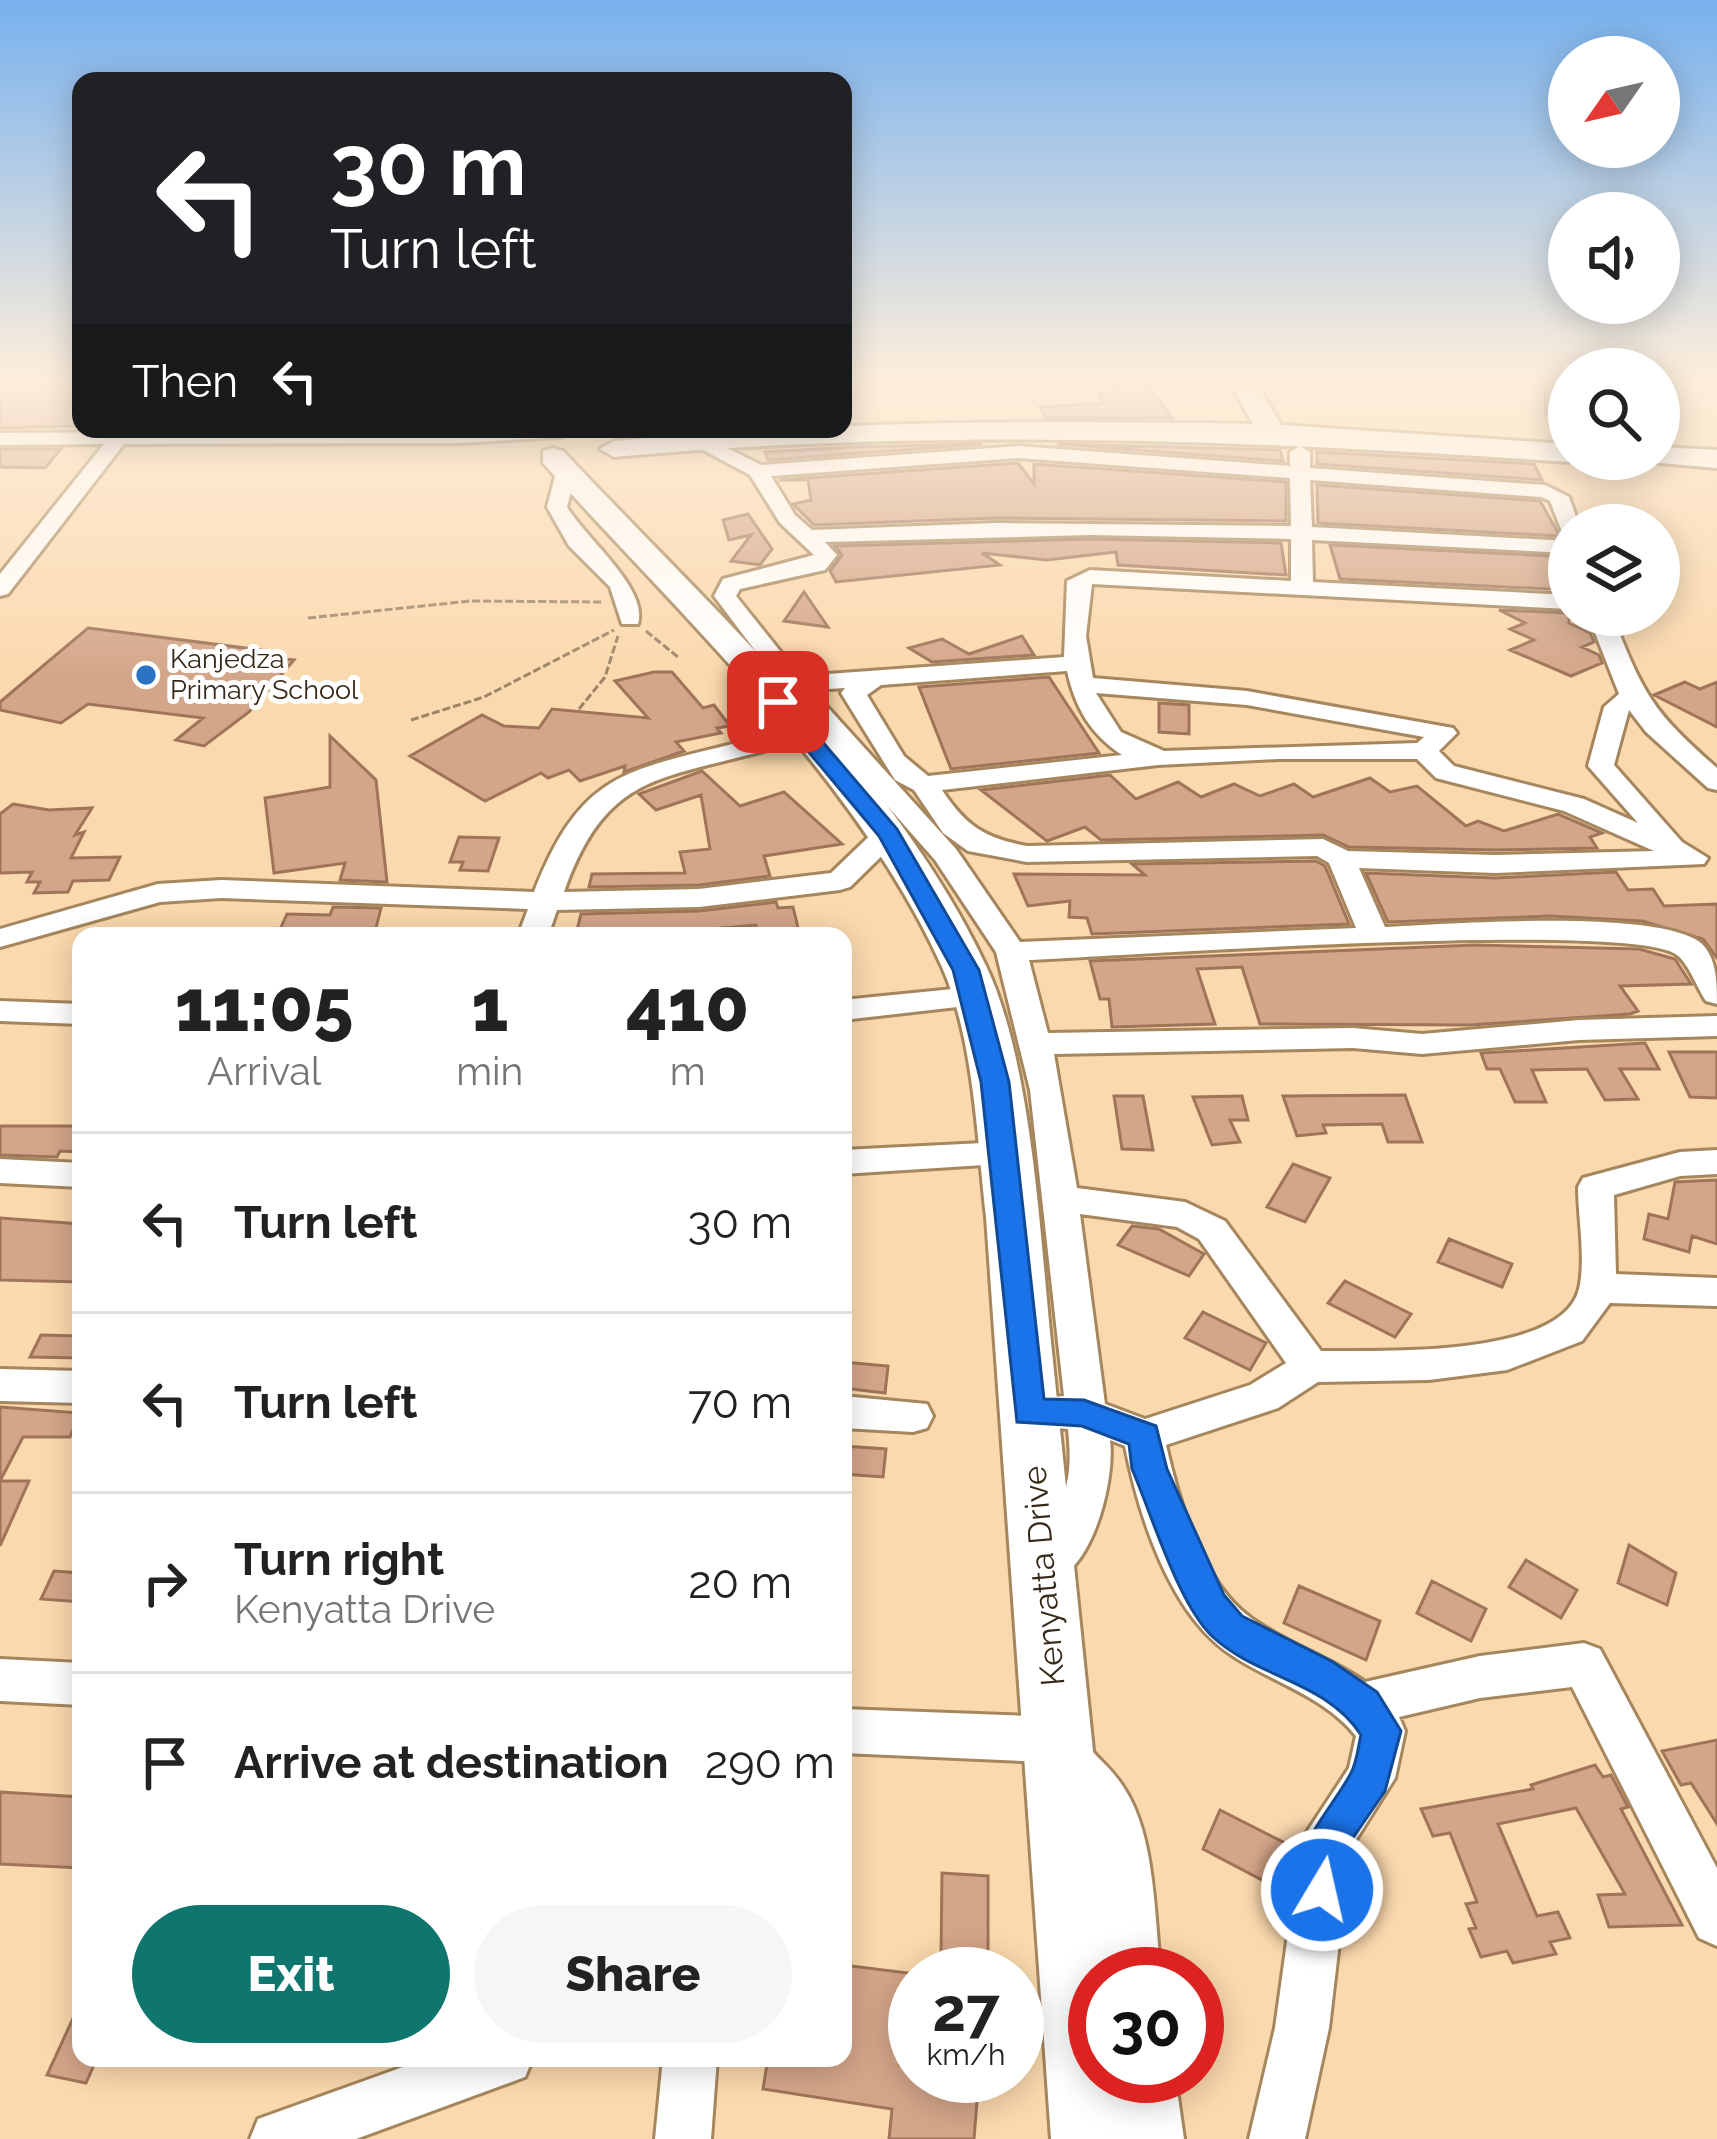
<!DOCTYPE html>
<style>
body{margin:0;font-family:Raleway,sans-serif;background:#f6f6f6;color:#222;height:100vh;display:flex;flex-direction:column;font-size:45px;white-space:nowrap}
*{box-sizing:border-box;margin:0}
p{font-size:39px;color:#767676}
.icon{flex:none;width:66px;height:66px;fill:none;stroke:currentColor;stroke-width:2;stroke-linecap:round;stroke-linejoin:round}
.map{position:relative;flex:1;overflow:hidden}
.drawer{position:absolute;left:72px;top:927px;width:780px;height:1140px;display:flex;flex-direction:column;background:#fff;border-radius:24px;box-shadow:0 6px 30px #0003}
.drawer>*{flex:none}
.guide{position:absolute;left:72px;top:72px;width:780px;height:366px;border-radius:24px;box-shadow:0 6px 30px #0003;background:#202124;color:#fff;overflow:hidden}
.needle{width:78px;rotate:236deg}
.buttons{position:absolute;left:1548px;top:36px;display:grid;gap:24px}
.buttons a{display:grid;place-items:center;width:132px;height:132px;border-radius:50%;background:#fff;box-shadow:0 6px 30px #0003;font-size:60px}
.speed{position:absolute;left:888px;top:1947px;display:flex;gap:24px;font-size:60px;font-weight:700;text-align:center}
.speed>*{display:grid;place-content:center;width:156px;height:156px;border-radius:50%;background:#fff;box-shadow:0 6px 30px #0003;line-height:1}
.speed small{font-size:30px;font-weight:400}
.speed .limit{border:18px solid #d22;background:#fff;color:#111}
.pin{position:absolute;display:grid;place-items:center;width:102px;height:102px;color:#fff;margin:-51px;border-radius:24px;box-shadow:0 6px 18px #0006}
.me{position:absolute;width:132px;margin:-66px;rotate:9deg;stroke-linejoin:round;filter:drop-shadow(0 0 9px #0008)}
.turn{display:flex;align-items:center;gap:42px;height:252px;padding:0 60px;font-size:54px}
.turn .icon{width:156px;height:156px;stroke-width:2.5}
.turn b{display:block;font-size:84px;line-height:102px}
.then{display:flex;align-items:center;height:114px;padding:0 60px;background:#0003;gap:24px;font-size:45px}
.eta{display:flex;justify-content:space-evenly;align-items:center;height:204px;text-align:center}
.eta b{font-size:72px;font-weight:800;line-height:84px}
.primary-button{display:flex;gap:24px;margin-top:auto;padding:24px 60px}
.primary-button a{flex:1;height:138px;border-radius:72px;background:#0f766e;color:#fff;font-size:48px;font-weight:800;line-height:138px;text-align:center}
.primary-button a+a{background:#f6f6f6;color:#222}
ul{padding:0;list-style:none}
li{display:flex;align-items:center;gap:36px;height:180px;padding:0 60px;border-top:3px solid #e0e0e0}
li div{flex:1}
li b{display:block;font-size:45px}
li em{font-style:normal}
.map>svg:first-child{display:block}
</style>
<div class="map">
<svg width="1717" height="2139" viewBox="0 0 1717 2139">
<rect width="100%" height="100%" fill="#fbd9ae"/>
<!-- building -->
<path fill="#d4a689" stroke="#9f7458" stroke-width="3" d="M 0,376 L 81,376 L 81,426 L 0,428 Z
M 1544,376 L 1569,376 L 1569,417 L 1546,415 Z
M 1145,383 L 1172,418 L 1046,418 L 1040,407 L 1104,403 L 1098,394 L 1119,393 L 1113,385 Z
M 982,444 L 768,460 L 765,452 L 854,447 Z
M 1057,444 L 1280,450 L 1283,461 Z
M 0,449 L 61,449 L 45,468 L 0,467 Z
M 1317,452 L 1534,464 L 1542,480 L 1317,464 Z
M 1018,463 L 1034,484 L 1034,464 L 1286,482 L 1286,521 L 995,518 L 814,525 L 793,504 L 811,500 L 808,480 L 779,480 Z
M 1317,485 L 1540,501 L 1560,536 L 1318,523 Z
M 748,514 L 772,549 L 760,565 L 731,561 L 751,535 L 729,540 L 723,520 Z
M 1090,539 L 1281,543 L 1286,575 L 1118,565 L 1116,552 L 1047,560 L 982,553 L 1000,565 L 836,582 L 830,571 L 842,555 L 835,546 Z
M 1330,545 L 1569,557 L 1569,590 L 1340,579 Z
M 804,592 L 828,627 L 784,621 Z
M 1499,610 L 1569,613 L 1569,623 L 1590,633 L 1594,642 L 1582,647 L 1599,655 L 1602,663 L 1571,676 L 1510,650 L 1534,640 L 1510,629 L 1525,623 Z
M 88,628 L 261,650 L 255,656 L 294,660 L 249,712 L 204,746 L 176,740 L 203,718 L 88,704 L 61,723 L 0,710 L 0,702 Z
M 1022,636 L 1034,655 L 932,662 L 909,648 L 942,639 L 969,654 Z
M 654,672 L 672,672 L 703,708 L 714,705 L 730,726 L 717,728 L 721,733 L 676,742 L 684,751 L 624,772 L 625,766 L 580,781 L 569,770 L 548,778 L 541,773 L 485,801 L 410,756 L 482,715 L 504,726 L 539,728 L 552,709 L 648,718 L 615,681 Z
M 1049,677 L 1099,753 L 951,769 L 919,687 Z
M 1685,682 L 1700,689 L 1717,682 L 1717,727 L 1654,695 Z
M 1159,703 L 1189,705 L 1189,734 L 1159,732 Z
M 330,736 L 376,780 L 387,882 L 340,880 L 345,863 L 274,873 L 265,798 L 330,787 Z
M 702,771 L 740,806 L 784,792 L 842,844 L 764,856 L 770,876 L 699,885 L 589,887 L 592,874 L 685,873 L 680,852 L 710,849 L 701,795 L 656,810 L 639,794 Z
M 1110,775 L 1136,799 L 1178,782 L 1201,797 L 1234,784 L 1260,796 L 1294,784 L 1313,797 L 1370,778 L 1390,792 L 1417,786 L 1466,826 L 1478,821 L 1504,831 L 1558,814 L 1602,833 L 1590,837 L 1597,848 L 1495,850 L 1349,847 L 1323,835 L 1101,840 L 1085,827 L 1047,841 L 981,790 Z
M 13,804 L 49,810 L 92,808 L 75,835 L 84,832 L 71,858 L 120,857 L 109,880 L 73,881 L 68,892 L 34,893 L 40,882 L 27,882 L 32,872 L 0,873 L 0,814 Z
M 459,837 L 499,838 L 488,871 L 460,870 L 463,862 L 450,862 Z
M 1316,861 L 1325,866 L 1349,924 L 1092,934 L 1087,918 L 1069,917 L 1070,901 L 1028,906 L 1014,874 L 1145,875 L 1132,864 Z
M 1616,872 L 1628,890 L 1653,889 L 1664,906 L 1717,904 L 1717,958 L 1703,939 L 1642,921 L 1550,916 L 1388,922 L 1366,873 L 1495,878 Z
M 776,902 L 778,908 L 793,907 L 800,936 L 758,936 L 756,925 L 641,935 L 576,934 L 581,914 L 699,911 Z
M 333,907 L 381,908 L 374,936 L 277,936 L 287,914 L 330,915 Z
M 1475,945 L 1639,949 L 1675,959 L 1691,984 L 1620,986 L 1638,1011 L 1630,1014 L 1470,1025 L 1260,1024 L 1242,967 L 1197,969 L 1215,1024 L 1112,1027 L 1109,999 L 1100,999 L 1090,961 Z
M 1645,1043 L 1659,1069 L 1620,1069 L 1638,1099 L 1605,1100 L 1587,1069 L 1532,1070 L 1546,1102 L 1515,1102 L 1500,1069 L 1487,1069 L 1481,1053 Z
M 1669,1052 L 1717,1052 L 1717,1098 L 1690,1097 Z
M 1405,1095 L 1422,1142 L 1388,1142 L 1382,1124 L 1323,1125 L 1326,1133 L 1297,1136 L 1283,1096 Z
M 1114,1096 L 1143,1096 L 1153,1150 L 1122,1149 Z
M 1242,1096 L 1248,1120 L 1230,1120 L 1240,1142 L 1212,1145 L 1193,1097 Z
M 0,1126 L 81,1126 L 81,1152 L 60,1151 L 57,1157 L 0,1155 Z
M 1293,1164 L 1330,1178 L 1305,1222 L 1267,1207 Z
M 1717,1180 L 1717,1244 L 1692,1236 L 1689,1252 L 1644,1239 L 1649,1214 L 1668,1219 L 1675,1182 Z
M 0,1218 L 81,1224 L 81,1282 L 0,1280 Z
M 1132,1226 L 1159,1229 L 1204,1254 L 1189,1276 L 1118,1245 Z
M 1449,1239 L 1512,1264 L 1502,1287 L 1438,1262 Z
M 1345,1281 L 1411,1314 L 1395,1337 L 1328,1303 Z
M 1203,1312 L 1266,1343 L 1250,1370 L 1185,1338 Z
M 41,1335 L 81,1336 L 81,1358 L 30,1357 Z
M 843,1362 L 888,1366 L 885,1393 L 843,1388 Z
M 0,1407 L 80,1413 L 70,1437 L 23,1437 L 0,1481 L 29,1481 L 0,1546 Z
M 843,1446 L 886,1449 L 883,1477 L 843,1474 Z
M 1629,1545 L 1676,1573 L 1667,1605 L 1618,1583 Z
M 1526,1560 L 1577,1590 L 1561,1618 L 1509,1587 Z
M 54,1571 L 81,1573 L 81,1602 L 41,1599 Z
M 1432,1581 L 1486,1609 L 1471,1641 L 1417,1613 Z
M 1299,1586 L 1380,1621 L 1366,1660 L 1284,1623 Z
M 1717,1740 L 1717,1824 L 1691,1783 L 1681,1785 L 1662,1751 Z
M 1595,1765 L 1603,1777 L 1611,1775 L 1628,1807 L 1621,1809 L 1682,1925 L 1609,1927 L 1598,1895 L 1625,1894 L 1576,1808 L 1498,1824 L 1537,1916 L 1558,1912 L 1570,1938 L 1550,1942 L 1556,1954 L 1513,1963 L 1507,1951 L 1481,1957 L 1469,1929 L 1476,1928 L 1466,1904 L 1477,1902 L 1450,1833 L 1433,1836 L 1421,1809 L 1533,1789 L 1531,1785 Z
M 0,1792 L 81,1797 L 81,1868 L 0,1864 Z
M 1220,1810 L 1295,1848 L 1283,1891 L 1203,1849 Z
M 942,1873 L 988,1876 L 988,1960 L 941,1958 Z
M 843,1965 L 908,1973 L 900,2065 L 915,2067 L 915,2076 L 979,2076 L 974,2139 L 889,2139 L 892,2109 L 763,2089 L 768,2058 L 843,2058 Z
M 81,2001 L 81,2058 L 97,2058 L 86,2083 L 47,2075 Z"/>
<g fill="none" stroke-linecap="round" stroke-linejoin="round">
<defs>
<path id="street" d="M 497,429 L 571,431 L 561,437 L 458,443 L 124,444 L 8,594 L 0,596 L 0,574 L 104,444 L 0,445 L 0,433 Z
M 701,435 L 761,465 L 1018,446 L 1290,466 L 1290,452 L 1300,446 L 1310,452 L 1310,468 L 1545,485 L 1569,497 L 1579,525 L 1569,525 L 1569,534 L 1562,532 L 1550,501 L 1541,497 L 1310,480 L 1312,527 L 1569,541 L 1569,553 L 1312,540 L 1313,582 L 1569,595 L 1569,609 L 1092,584 L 1086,636 L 1093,678 L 1247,691 L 1453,728 L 1457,733 L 1439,751 L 1454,766 L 1584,799 L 1638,823 L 1588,766 L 1604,707 L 1619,694 L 1588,615 L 1612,615 C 1644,695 1651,710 1717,768 L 1717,790 L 1708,788 L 1646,732 L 1629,710 L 1614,765 L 1682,842 L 1708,858 L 1704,864 L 1495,873 L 1359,868 L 1385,927 C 1447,924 1657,908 1701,943 C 1717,958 1717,983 1717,1004 L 1706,1001 C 1697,988 1689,964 1677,955 C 1630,920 1120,956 1029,960 L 1048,1033 L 1353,1028 L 1422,1034 L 1579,1020 L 1717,1016 L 1717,1036 L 1579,1040 L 1422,1054 L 1353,1048 L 1054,1054 L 1077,1188 L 1185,1202 L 1225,1221 L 1321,1351 C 1377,1350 1562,1359 1579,1289 C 1586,1259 1578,1218 1578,1187 L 1583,1178 L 1680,1152 L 1717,1150 L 1717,1174 L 1680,1176 L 1614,1195 L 1616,1274 L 1717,1278 L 1717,1306 L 1610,1303 L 1582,1341 L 1507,1370 L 1429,1380 L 1318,1382 L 1278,1408 L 1166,1445 C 1179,1502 1202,1583 1251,1618 C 1287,1644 1329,1657 1365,1682 L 1480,1656 L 1584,1643 L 1600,1649 L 1717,1868 L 1717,1946 L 1699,1938 L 1572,1687 L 1480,1698 L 1399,1717 L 1405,1731 L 1395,1778 L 1350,1849 L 1329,2028 L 1305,2139 L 1249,2139 L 1275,2028 L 1301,1841 L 1349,1768 L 1356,1736 C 1324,1696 1274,1683 1233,1656 C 1170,1616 1139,1516 1125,1446 L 1110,1440 C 1116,1482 1087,1599 1031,1579 L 1024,1565 C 1053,1504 1076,1505 1068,1429 L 1015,1424 L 1009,1412 L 1015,1400 L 1064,1396 L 1030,1090 L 996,952 L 935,860 L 784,689 L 714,596 L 723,579 L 814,555 L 780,523 L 750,475 L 694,445 L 691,441 ZM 1018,458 L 1290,478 L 1291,526 L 995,523 L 812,530 L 795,515 L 771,476 ZM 1090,535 L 1291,539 L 1291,581 L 1090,570 L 1067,581 L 1064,657 L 800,676 L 736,596 L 740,589 L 825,570 L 837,555 L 825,542 ZM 1067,671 C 1075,707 1090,734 1122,755 L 928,776 L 904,756 L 867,695 L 881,685 ZM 845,688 L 841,693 L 895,780 L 914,790 L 943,833 L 968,851 L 1027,862 L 1317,856 L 1329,863 L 1356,928 L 1020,942 L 956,849 L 812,690 ZM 1096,693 L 1247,705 L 1424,737 L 1417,743 L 1164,751 L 1121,732 ZM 1278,759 L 1417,759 L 1436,778 L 1564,811 L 1654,851 L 1495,855 L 1348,851 L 1323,839 L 1027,846 C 984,838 966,826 942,790 L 1158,765 ZM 1080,1214 L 1177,1227 L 1199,1239 L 1286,1363 L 1250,1385 L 1145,1419 L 1105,1404 Z
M 567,463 L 577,469 L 567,507 C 587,540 649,589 638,624 L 622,624 L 610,587 L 569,546 L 547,507 L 557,469 Z
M 778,695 L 790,702 L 767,723 L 767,750 C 658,780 606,774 564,892 L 699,889 L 831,873 L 879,827 L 899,827 L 899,839 L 850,887 L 840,890 L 699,907 L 557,910 L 548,936 L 518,936 L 528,909 L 221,898 L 160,902 L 0,947 L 0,929 L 158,884 L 221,880 L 534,892 C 582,769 628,771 744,741 L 745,716 Z
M 973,987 L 984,990 L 989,997 L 984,1004 L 843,1020 L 843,1000 Z
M 0,1001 L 81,1004 L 81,1024 L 0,1021 Z
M 1003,1142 L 1020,1154 L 1015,1163 L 843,1174 L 843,1150 Z
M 0,1159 L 81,1163 L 81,1187 L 0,1183 Z
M 0,1369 L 81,1371 L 81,1403 L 0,1401 Z
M 843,1396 L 927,1404 L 933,1416 L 927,1428 L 913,1432 L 843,1428 Z
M 0,1659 L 81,1663 L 81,1705 L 0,1701 Z
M 843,1709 L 1059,1717 L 1076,1724 C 1091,1759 1105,1758 1124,1788 C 1156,1837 1154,1918 1161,1974 L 1109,1974 L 1093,1840 C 1084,1810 1052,1792 1047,1762 L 843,1753 Z
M 428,2058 L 533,2058 L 525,2077 L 356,2139 L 250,2139 L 258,2119 Z
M 663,2058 L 717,2058 L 711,2139 L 655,2139 Z
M 1121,2076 L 1175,2076 L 1184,2139 L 1128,2139 Z"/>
<path id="secondary" d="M 1226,376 L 1252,376 L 1281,425 L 1569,444 L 1569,459 L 1579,459 L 1569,462 C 1246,440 937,427 614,457 L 600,449 L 614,441 C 829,421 1035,420 1253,424 Z
M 1659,447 L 1717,450 L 1717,468 L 1649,462 L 1659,459 Z
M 553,448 L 563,451 C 707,605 899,777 987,968 C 1032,1064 1040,1235 1051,1342 C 1073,1553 1094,1763 1116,1974 L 1095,1974 L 1095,2076 L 1127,2076 L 1133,2139 L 1051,2139 L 986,1217 C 977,1139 974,1039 942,967 C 859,781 679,614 543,463 L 543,451 Z"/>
</defs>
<!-- street casing -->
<use href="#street" stroke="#a5865d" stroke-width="6"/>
<!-- secondary casing -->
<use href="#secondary" stroke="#a5865d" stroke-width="6"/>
<!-- path -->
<path stroke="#9c8466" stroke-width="3" stroke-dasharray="8 3" stroke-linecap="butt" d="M 308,618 L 470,601 L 601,602
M 646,631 L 679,658
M 579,709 L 605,677 L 618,636
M 411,720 L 484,697 L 614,630"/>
<!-- street -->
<use href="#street" fill="#fff" fill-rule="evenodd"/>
<!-- secondary -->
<use href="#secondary" fill="#fff" fill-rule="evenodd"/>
</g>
<!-- sky -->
<linearGradient id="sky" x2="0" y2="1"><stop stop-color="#77b1ee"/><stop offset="0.56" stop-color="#fdeedb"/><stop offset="1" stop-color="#fdeedb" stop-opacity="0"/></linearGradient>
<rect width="1717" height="676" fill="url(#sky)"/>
<!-- route -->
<path fill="#1a73e8" stroke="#114b97" stroke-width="3" d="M 771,698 L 785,698 L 897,829 L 979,970 L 1009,1082 L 1044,1399 L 1084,1400 L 1156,1426 L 1167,1469 L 1224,1595 L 1242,1616 L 1333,1662 L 1377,1692 L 1401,1731 L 1385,1791 L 1346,1848 L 1337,1905 L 1322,1911 L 1308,1905 C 1285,1850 1328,1816 1351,1773 C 1357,1762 1358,1747 1361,1735 C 1326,1681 1257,1678 1213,1637 C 1178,1604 1152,1515 1132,1469 L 1129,1444 L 1082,1426 L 1017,1422 L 981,1082 L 953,970 L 879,836 L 771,707 Z"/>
<!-- markers -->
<circle fill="#2b74c4" stroke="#fff" stroke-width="4.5" cx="146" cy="675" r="12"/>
<g text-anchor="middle" stroke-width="10" stroke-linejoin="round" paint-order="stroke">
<!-- far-poi labels -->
<g font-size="27" fill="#372a19" stroke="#fff" text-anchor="start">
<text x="170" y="668">Kanjedza<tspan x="170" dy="31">Primary School</tspan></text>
</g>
<!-- street labels -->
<g font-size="33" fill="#372a19" stroke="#fff">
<text transform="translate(1043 1576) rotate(-95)" y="12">Kenyatta Drive</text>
</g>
</g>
</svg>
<div class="buttons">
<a><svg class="needle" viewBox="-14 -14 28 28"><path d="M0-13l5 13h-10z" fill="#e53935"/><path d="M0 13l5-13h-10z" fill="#767676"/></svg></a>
<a><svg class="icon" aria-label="sound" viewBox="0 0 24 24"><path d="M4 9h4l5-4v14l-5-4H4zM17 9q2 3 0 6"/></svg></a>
<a><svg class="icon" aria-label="search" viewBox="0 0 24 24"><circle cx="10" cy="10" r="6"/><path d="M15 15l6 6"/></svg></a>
<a><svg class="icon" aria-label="layers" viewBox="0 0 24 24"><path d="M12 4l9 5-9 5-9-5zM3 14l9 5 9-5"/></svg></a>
</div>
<div class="speed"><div>27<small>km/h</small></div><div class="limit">30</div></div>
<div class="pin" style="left:778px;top:702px;background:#d93025"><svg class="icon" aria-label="arrive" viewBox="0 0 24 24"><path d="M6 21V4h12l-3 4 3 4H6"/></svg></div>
<svg class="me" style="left:1322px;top:1890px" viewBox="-20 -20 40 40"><circle r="17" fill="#1a73e8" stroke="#fff" stroke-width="3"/><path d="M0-11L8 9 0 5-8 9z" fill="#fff"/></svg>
<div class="guide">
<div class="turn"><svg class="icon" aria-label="left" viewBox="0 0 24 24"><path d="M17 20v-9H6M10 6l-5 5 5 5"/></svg><div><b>30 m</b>Turn left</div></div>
<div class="then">Then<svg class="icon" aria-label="left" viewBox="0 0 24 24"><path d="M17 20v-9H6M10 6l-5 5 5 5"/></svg></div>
</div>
<section class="drawer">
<div class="eta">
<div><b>11:05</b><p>Arrival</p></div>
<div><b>1</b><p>min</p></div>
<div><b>410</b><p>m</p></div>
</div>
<ul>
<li><svg class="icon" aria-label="left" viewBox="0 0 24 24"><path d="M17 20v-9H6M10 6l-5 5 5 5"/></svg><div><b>Turn left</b></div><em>30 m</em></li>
<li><svg class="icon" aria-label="left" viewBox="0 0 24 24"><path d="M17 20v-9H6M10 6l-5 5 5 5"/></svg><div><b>Turn left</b></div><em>70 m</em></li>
<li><svg class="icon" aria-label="right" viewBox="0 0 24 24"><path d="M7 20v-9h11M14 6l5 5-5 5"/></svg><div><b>Turn right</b><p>Kenyatta Drive</p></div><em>20 m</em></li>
<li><svg class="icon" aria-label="arrive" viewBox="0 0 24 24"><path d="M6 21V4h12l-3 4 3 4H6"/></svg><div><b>Arrive at destination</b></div><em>290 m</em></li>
</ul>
<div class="primary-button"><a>Exit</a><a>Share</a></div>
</section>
</div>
